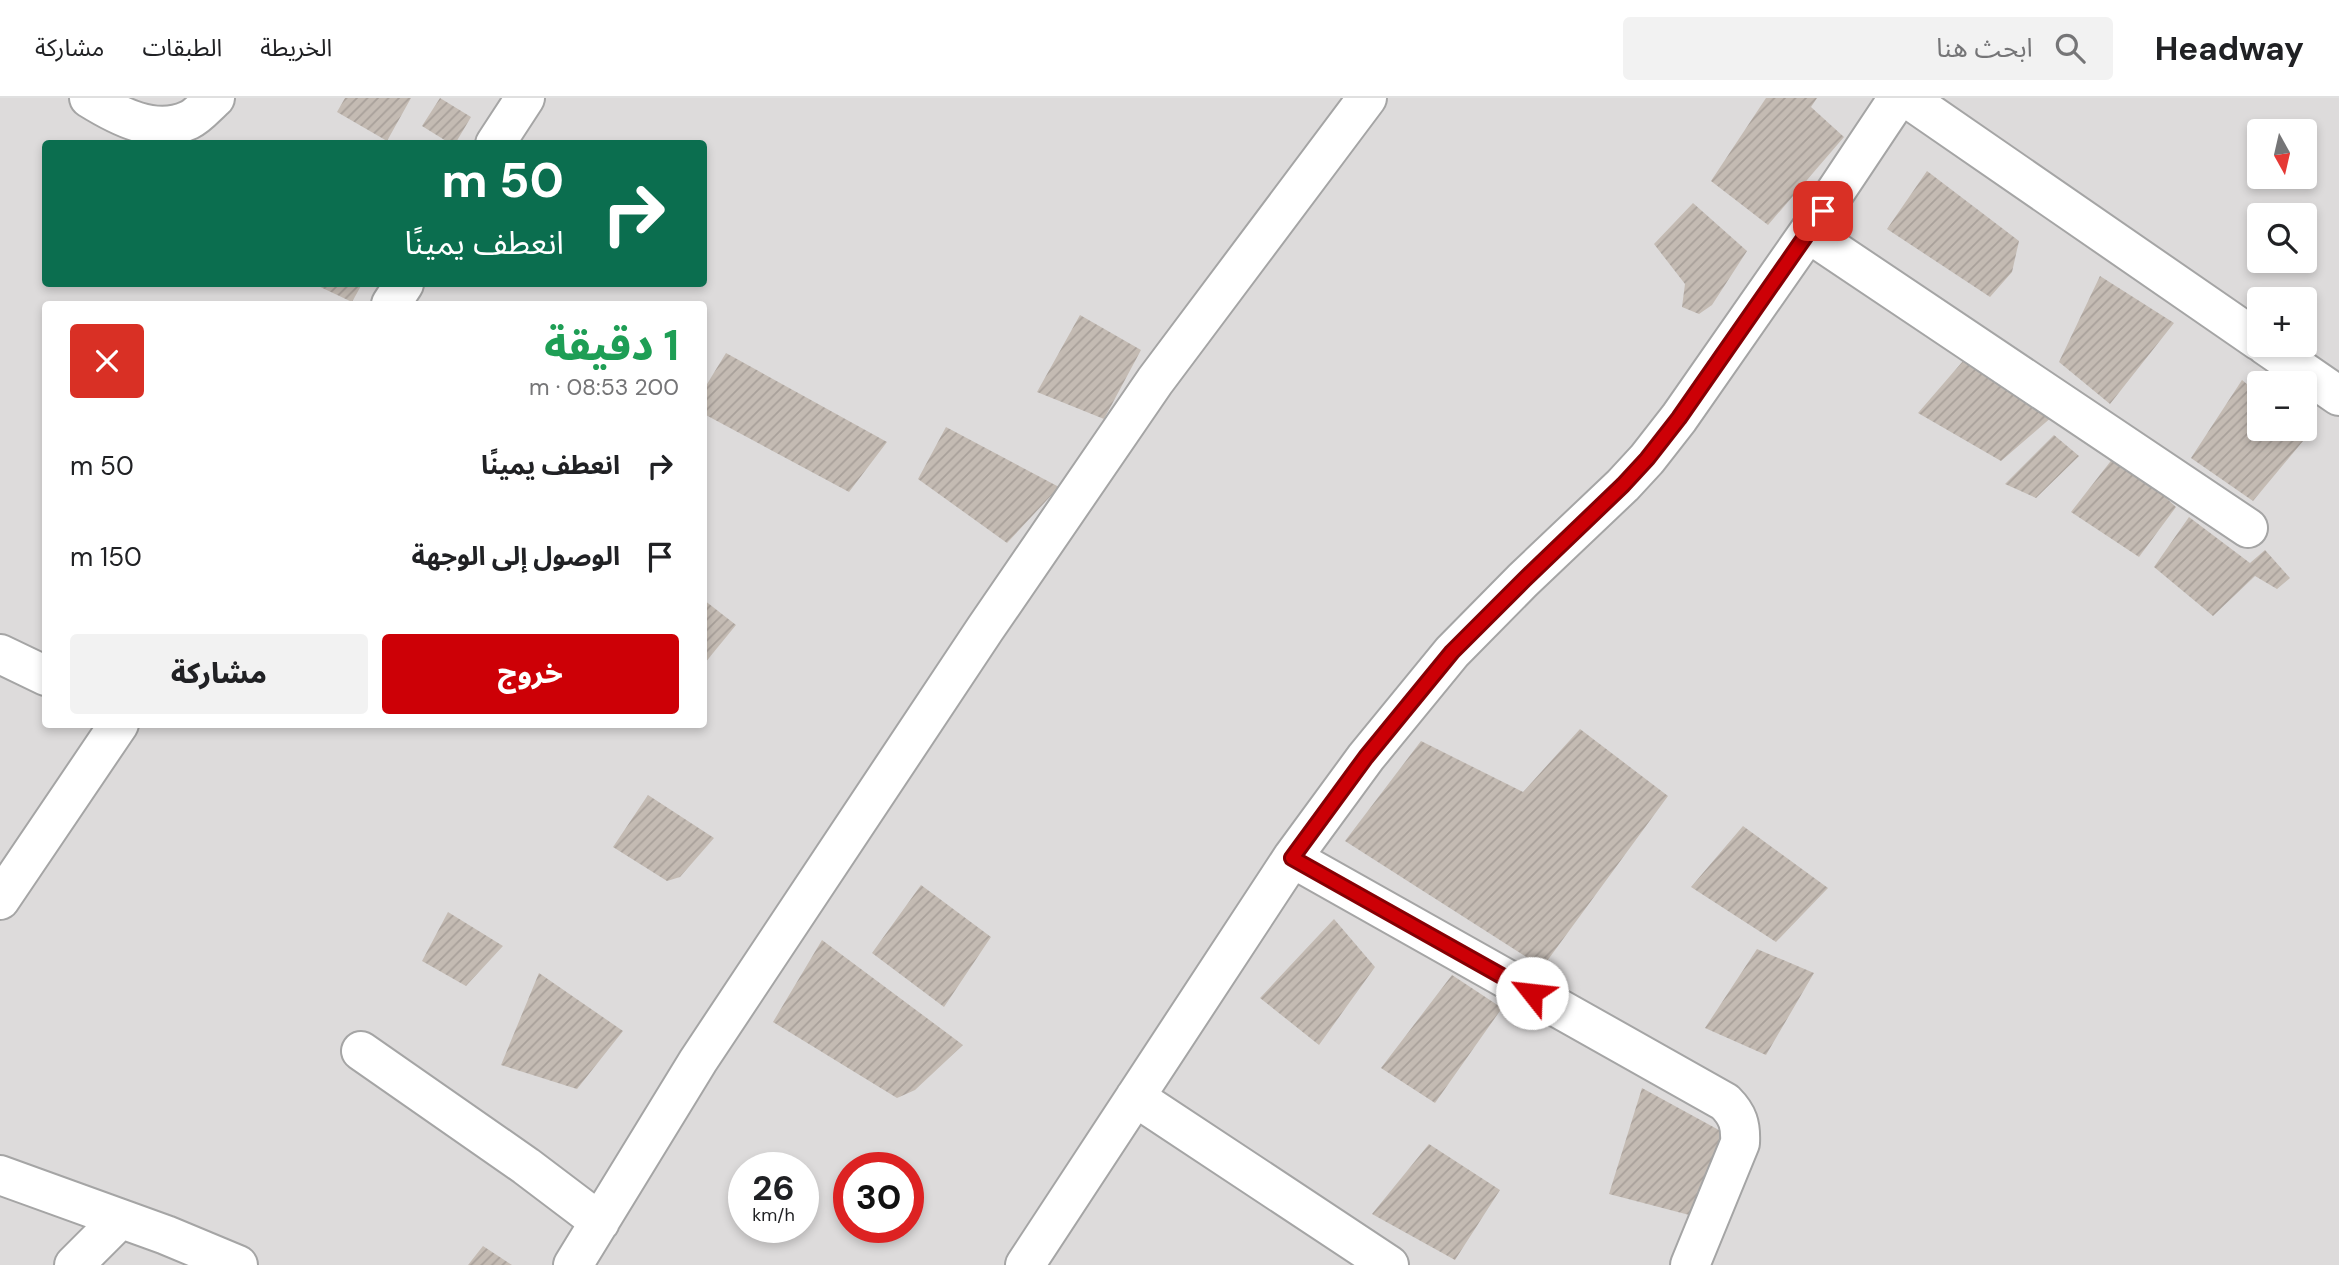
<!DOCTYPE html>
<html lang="ar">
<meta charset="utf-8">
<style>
body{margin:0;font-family:"DM Sans","Noto Sans Arabic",sans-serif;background:#f2f2f2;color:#202124;direction:rtl;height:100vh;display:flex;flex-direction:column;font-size:26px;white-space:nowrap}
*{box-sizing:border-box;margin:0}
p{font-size:23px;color:#757577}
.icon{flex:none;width:38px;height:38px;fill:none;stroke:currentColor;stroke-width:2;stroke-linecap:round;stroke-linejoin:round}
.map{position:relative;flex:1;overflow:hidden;direction:ltr}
.side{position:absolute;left:42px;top:203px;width:665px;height:427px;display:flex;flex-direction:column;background:#fff;border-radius:7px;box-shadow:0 4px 10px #0003;direction:rtl}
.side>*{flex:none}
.guide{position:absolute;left:42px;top:42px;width:665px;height:147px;border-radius:7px;box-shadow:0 4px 10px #0003;direction:rtl;background:#0b6e4f;color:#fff;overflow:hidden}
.needle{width:46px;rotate:172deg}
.controls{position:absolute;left:2247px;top:21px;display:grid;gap:14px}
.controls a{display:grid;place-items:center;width:70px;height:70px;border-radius:7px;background:#fff;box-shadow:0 4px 10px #0003;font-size:35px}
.speed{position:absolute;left:728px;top:1054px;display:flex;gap:14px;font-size:35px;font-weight:700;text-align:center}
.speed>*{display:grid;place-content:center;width:91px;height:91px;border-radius:50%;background:#fff;box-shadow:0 4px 10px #0003;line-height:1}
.speed small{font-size:18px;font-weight:400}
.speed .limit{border:10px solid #d22;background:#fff;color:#111}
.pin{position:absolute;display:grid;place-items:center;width:60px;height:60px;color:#fff;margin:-30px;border-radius:14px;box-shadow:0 4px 10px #0006}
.me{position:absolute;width:77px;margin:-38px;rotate:299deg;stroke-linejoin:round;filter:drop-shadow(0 0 5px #0008)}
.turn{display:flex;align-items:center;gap:24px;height:147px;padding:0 28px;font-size:32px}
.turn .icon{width:91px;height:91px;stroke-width:2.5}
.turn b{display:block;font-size:49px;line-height:60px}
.round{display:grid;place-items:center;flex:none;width:74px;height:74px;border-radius:7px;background:#f2f2f2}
.headline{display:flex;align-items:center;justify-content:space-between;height:119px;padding:0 28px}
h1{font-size:42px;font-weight:800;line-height:52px;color:#1e9e55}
.primary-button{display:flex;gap:14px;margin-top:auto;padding:14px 28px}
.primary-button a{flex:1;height:80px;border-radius:7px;background:#cd0006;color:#fff;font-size:28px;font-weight:800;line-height:80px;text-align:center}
.primary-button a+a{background:#f2f2f2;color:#202124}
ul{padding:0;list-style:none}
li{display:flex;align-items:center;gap:21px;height:91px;padding:0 28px}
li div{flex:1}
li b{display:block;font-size:26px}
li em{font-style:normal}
header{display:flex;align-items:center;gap:42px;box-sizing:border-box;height:98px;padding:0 35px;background:#fff;border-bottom:2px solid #e0e0e0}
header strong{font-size:33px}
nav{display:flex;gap:38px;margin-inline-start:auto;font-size:24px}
.search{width:490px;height:63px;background:#f2f2f2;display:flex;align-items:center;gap:18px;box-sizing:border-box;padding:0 24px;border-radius:7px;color:#757577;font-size:26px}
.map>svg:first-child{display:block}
</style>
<header>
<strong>Headway</strong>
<div class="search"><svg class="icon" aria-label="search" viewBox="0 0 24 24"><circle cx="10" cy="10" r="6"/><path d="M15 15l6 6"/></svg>ابحث هنا</div>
<nav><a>الخريطة</a><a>الطبقات</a><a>مشاركة</a></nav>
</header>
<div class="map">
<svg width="2339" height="1167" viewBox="0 0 2339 1167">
<defs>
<pattern id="building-hatch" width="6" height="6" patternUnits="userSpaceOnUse" patternTransform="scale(1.75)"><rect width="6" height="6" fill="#c4bbb3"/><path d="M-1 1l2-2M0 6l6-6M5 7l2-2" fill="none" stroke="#a8a09a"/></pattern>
</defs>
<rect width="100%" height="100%" fill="#f0ece4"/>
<!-- residential -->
<path fill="#dddbdb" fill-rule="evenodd" d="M 0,0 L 2339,0 L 2339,1167 L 0,1167 ZM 2259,33 L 2305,33 L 2305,79 L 2259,79 ZM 46,46 L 704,46 L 704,186 L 46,186 ZM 2259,117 L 2305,117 L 2305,163 L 2259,163 ZM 2259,201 L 2305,201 L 2305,247 L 2259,247 ZM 46,206 L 704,206 L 704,626 L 46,626 ZM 2259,285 L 2305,285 L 2305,331 L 2259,331 ZM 744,1069 L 803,1069 L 803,1129 L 744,1129 ZM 849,1069 L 908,1069 L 908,1129 L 849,1129 Z"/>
<!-- building -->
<path fill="url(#building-hatch)" d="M 345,0 L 411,0 L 387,43 L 337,14 Z
M 440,0 L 471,19 L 455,46 L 451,46 L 422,28 Z
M 1766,0 L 1817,0 L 1811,9 L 1844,39 L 1768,127 L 1711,83 Z
M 1927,73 L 2019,143 L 2012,174 L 1990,199 L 1887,131 Z
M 1693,105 L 1747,153 L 1712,207 L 1699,216 L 1682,209 L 1685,186 L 1654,146 Z
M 2100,178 L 2174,225 L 2110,306 L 2059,264 Z
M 314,186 L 362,186 L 352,204 Z
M 1080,217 L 1141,252 L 1104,321 L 1037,294 Z
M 726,255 L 887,344 L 849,394 L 704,316 L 704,291 Z
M 1963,263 L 2053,318 L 2001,363 L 1918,315 Z
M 2242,282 L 2259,296 L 2259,331 L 2301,331 L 2308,337 L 2253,403 L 2191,360 Z
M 946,329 L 1059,389 L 1007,445 L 918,381 Z
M 2054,337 L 2079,358 L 2036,400 L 2005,386 Z
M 2117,355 L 2176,409 L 2139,459 L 2071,414 Z
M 2189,419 L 2250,465 L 2265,452 L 2290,480 L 2277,491 L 2255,478 L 2213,518 L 2154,469 Z
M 704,502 L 736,527 L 704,566 Z
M 1580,631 L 1668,698 L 1547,863 L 1528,860 L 1345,743 L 1421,643 L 1523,694 Z
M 648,697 L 714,740 L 680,779 L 667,783 L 613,749 Z
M 1743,728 L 1828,790 L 1776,844 L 1691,789 Z
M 921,787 L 991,839 L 944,909 L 872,855 Z
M 448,814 L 503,848 L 466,888 L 422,863 Z
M 1334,821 L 1375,869 L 1319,947 L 1260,900 Z
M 822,842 L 963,947 L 915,992 L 897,1000 L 773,924 Z
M 1757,851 L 1814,875 L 1766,957 L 1705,930 Z
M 539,875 L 623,933 L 577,991 L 501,967 Z
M 1452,877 L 1502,910 L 1435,1005 L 1381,970 Z
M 1642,990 L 1728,1037 L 1697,1119 L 1609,1096 Z
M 1429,1046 L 1500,1092 L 1455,1162 L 1372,1116 Z
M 483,1148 L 512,1167 L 468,1167 Z"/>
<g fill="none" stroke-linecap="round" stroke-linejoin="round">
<defs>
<path id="minor" d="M 89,0 C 118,18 155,38 189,22 C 198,18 207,7 215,0
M 1907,0 L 2259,243
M 495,46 L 525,0
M 1808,135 L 2248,430
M 391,206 L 404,186
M 2265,247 L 2339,298
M 0,556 L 46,578
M 1292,760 L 1725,1004 C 1738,1017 1741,1027 1740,1045 L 1690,1167
M 0,802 L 119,626
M 361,953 L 526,1068 L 600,1124
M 1135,999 L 1389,1167
M 0,1077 L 166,1137 L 238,1167
M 74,1167 L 120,1121
M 573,1167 L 698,963 L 985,531 L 1155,283 L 1367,0
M 1025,1167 L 1292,760 L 1366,659 L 1452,554 L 1523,482 L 1623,387 L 1647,361 L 1679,320 L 1808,135 L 1898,0"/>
</defs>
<!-- minor casing -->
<use href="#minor" stroke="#a5a5a5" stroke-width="42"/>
<!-- minor -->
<use href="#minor" stroke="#fff" stroke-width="38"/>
</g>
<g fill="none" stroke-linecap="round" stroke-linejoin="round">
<defs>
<path id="route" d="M 1532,895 L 1292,760 L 1366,659 L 1452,554 L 1524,482 L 1623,387 L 1647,361 L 1679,320 L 1823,113"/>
</defs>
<!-- route casing -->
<use href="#route" stroke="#850004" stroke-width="18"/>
<!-- route -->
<use href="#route" stroke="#cd0006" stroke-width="12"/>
</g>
</svg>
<div class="controls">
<a><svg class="needle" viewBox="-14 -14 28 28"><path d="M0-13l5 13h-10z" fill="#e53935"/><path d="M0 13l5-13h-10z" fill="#757577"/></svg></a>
<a><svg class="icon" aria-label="search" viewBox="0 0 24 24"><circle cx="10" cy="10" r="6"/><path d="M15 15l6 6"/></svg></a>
<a>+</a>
<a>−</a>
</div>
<div class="speed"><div>26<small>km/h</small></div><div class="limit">30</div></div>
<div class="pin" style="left:1823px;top:113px;background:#d93025"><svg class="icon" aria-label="arrive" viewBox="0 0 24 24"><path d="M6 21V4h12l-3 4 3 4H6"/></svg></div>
<svg class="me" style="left:1532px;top:895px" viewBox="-20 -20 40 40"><circle r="19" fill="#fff"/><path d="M0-13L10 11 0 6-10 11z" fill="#cd0006"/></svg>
<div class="guide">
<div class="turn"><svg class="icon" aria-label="right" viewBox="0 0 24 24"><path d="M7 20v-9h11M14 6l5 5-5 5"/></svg><div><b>50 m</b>انعطف يمينًا</div></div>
</div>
<section class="side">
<div class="headline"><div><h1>1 دقيقة</h1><p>200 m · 08:53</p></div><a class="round" style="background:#d93025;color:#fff"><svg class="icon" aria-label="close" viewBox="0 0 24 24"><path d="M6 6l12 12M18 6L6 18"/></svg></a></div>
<ul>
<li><svg class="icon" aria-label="right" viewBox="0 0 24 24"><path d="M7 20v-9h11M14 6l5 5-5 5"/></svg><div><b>انعطف يمينًا</b></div><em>50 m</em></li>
<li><svg class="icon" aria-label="arrive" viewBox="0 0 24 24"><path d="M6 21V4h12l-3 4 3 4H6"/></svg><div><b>الوصول إلى الوجهة</b></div><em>150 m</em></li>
</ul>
<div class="primary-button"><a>خروج</a><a>مشاركة</a></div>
</section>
</div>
